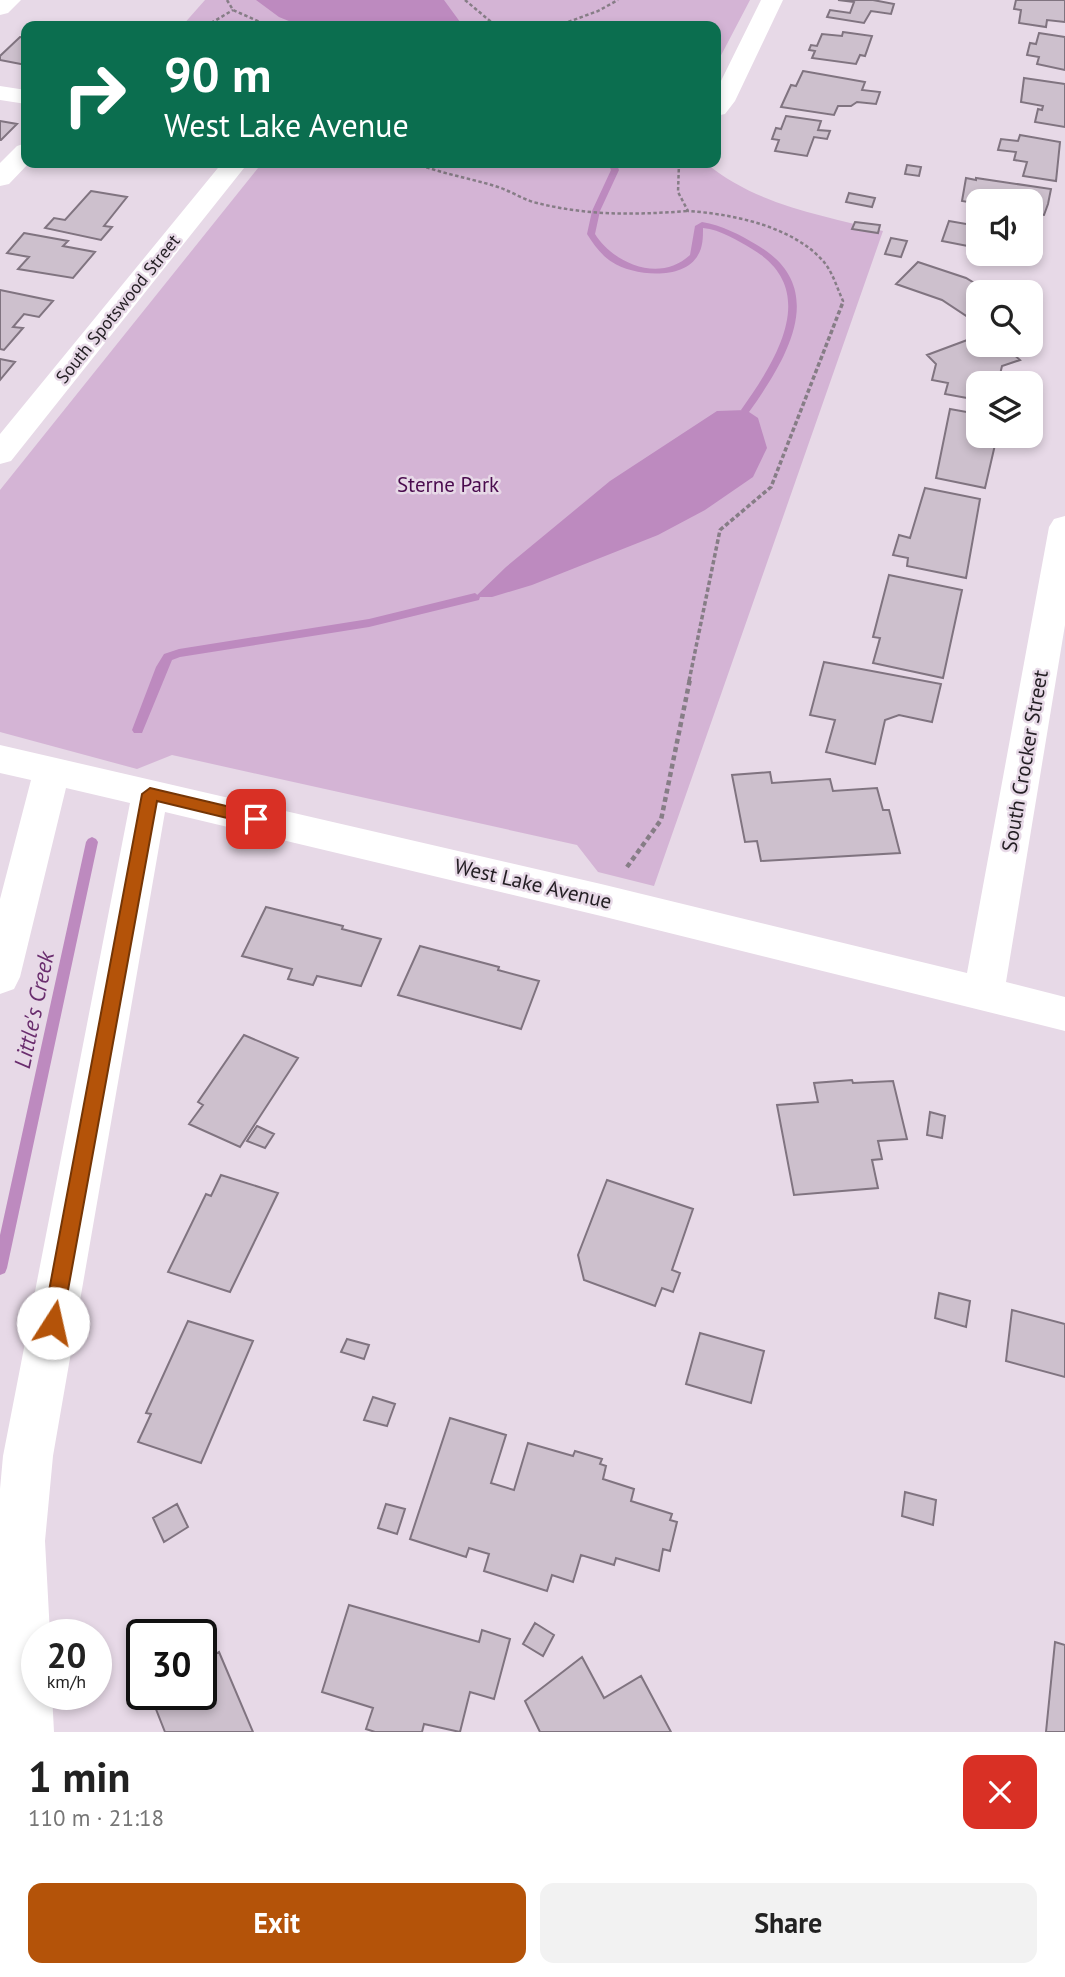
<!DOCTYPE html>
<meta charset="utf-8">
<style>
body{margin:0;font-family:"PT Sans",sans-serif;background:#f2f2f2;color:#222;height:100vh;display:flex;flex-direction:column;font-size:26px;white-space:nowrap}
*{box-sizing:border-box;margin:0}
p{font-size:23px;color:#767676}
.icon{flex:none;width:38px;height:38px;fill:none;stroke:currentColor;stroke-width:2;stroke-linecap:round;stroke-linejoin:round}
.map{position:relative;height:1732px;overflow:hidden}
.drawer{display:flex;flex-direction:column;background:#fff;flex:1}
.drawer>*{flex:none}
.guide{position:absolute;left:21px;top:21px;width:700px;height:147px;border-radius:14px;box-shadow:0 4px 10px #0003;background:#0b6e4f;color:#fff;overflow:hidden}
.buttons{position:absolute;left:966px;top:189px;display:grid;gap:14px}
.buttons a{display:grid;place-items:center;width:77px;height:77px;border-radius:14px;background:#fff;box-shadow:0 4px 10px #0003;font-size:35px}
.speed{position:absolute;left:21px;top:1619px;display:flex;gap:14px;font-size:35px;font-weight:700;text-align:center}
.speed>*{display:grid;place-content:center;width:91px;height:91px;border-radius:50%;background:#fff;box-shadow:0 4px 10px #0003;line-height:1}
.speed small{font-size:18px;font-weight:400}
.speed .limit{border:4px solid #111;border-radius:10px;background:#fff;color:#111}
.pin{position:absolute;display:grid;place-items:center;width:60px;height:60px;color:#fff;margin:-30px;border-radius:14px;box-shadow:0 4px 10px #0006}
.me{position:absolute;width:77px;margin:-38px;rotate:10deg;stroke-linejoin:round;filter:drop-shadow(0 0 5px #0008)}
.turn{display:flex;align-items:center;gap:24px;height:147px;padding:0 28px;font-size:32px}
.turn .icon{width:91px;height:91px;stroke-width:2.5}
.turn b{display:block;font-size:49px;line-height:60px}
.round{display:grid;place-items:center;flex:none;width:74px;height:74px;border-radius:14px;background:#f2f2f2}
.overview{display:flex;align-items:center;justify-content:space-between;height:119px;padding:0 28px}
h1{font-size:42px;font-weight:600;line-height:52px}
.button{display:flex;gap:14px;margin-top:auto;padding:14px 28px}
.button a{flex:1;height:80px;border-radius:14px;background:#b45309;color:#fff;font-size:28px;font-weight:600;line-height:80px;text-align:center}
.button a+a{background:#f2f2f2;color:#222}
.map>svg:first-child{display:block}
</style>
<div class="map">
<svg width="1065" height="1732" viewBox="0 0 1065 1732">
<rect width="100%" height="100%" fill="#e7d9e7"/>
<!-- green -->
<path fill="#d4b4d5" d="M 205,0 L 750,0 L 716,65 L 716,26 L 182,26 Z
M 262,163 L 706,163 C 756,205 821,215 883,231 L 654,886 L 598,872 L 577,845 L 172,755 L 137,769 L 0,732 L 0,490 Z"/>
<!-- water -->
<path fill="#bd8abf" d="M 256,0 L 444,0 L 463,26 L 301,26 L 279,17 Z
M 746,410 L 758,418 L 767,448 L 753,477 L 705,510 L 658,535 L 532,585 L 492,597 L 475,597 L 506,567 L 610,481 L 717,411 Z"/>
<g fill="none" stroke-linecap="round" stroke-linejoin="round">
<!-- stream -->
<path fill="#bd8abf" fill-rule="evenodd" d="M 608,163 L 616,163 L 619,170 L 600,211 L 595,234 C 614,264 660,283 690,255 L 695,226 L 702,222 C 722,225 740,235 757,245 C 831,288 786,360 749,412 L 743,412 L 741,410 C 775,362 822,290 752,249 C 737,240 721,230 703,228 C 703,237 703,247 698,255 C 684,281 633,276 612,262 C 601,255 594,245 587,234 L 592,211 L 611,170 Z
M 475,593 L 480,597 L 479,600 L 369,627 L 180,657 L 172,660 L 142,733 L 134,733 L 132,730 L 156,667 L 164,654 L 179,649 L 369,619 Z
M 92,837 L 96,839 L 98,842 L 7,1268 L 5,1273 L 0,1275 L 0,1235 L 86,842 L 88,839 Z"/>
</g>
<!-- building -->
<path fill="#cdc0cd" stroke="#807480" stroke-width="2" d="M 838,0 L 873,0 L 894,4 L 891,14 L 871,11 L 864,23 L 827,17 L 830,10 L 850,13 L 854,2 Z
M 1016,0 L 1065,0 L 1065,22 L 1047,20 L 1046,27 L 1019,23 L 1021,10 L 1014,9 Z
M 843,32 L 872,36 L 865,56 L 860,55 L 856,64 L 812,58 L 815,51 L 809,50 L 811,45 L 817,46 L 822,34 L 842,36 Z
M 1039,33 L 1065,37 L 1065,70 L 1037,64 L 1039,57 L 1027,55 L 1030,43 L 1036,44 Z
M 20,37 L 26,38 L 26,65 L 0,60 L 0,56 Z
M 803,71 L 865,82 L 862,90 L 880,92 L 876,104 L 857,102 L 851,106 L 838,106 L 834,115 L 781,107 L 791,85 L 796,86 Z
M 1024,78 L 1065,84 L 1065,127 L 1035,122 L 1038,109 L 1042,110 L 1043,106 L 1021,102 Z
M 786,116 L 821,121 L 818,130 L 830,131 L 827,139 L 814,137 L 807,156 L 775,151 L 779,140 L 772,139 L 776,128 L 781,129 Z
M 0,121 L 17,124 L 1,140 L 0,140 Z
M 1020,135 L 1060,142 L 1056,181 L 1023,176 L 1027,162 L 1014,160 L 1016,152 L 998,150 L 1001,139 L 1018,141 Z
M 907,165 L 921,167 L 919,176 L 905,174 Z
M 966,178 L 976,180 L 976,178 L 1051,189 L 1048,204 L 1044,215 L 1036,214 L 1035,218 L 1031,217 L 1031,201 L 978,201 L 978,219 L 971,218 L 974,203 L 962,201 Z
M 91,191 L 127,197 L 104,226 L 112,227 L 101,240 L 45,228 L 54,218 L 65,220 Z
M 849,193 L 875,198 L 872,207 L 846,202 Z
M 949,221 L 978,226 L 978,248 L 942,241 Z
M 855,222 L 880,225 L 878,233 L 852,229 Z
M 24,233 L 68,241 L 63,246 L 95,252 L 73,278 L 18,269 L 29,257 L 7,253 Z
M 891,238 L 907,241 L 901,257 L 885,254 Z
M 918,262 L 966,278 L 989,292 L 978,292 L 978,319 L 974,321 L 942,300 L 896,284 Z
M 0,290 L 53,301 L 39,317 L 24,314 L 13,327 L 23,328 L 4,350 L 0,349 Z
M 978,336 L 978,345 L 1003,345 L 1020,360 L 1002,366 L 998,383 L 978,383 L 978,400 L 945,394 L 948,383 L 932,380 L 936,364 L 927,355 Z
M 0,359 L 15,362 L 0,380 Z
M 950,409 L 978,414 L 978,436 L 997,436 L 985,488 L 936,478 Z
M 925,488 L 980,499 L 966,578 L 907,566 L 908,558 L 893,555 L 899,535 L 910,538 Z
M 889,575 L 962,590 L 943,678 L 873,663 L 880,638 L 873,637 Z
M 824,662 L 941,684 L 932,722 L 899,715 L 885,720 L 875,764 L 826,752 L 835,720 L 810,715 Z
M 770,772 L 772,783 L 830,779 L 833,791 L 877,788 L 883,810 L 889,810 L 900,853 L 761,861 L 757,841 L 745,842 L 732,775 Z
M 266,907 L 343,926 L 342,929 L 381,939 L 361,986 L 317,976 L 313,985 L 288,979 L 292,969 L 242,956 Z
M 420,946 L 499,967 L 498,970 L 539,981 L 521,1029 L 398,995 Z
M 244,1035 L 298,1058 L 240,1147 L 189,1124 L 203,1105 L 198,1102 Z
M 852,1080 L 853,1083 L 893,1081 L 907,1139 L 878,1141 L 882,1159 L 872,1160 L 878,1188 L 794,1195 L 777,1105 L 818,1102 L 814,1083 Z
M 930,1112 L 945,1116 L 942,1138 L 927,1135 Z
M 257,1126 L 274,1134 L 265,1148 L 247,1141 Z
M 221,1175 L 278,1193 L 230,1292 L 168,1272 L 206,1194 L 211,1196 Z
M 607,1180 L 693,1209 L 672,1270 L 680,1273 L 673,1292 L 662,1288 L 655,1306 L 584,1280 L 578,1255 Z
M 939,1293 L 970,1301 L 966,1327 L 935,1318 Z
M 1012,1310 L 1065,1324 L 1065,1377 L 1006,1361 Z
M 188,1321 L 253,1341 L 201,1463 L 138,1442 L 151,1414 L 146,1413 Z
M 700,1333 L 764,1351 L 751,1403 L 686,1384 Z
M 347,1339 L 369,1345 L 364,1359 L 341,1352 Z
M 373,1397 L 395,1404 L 387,1426 L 364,1420 Z
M 450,1418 L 506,1435 L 491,1483 L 514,1490 L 528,1443 L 573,1456 L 575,1451 L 602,1459 L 600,1464 L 606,1466 L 603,1479 L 634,1489 L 631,1501 L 672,1514 L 670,1520 L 677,1522 L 670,1551 L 663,1549 L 659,1571 L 616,1558 L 614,1565 L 581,1555 L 573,1582 L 552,1575 L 547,1591 L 484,1571 L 489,1554 L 469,1548 L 466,1557 L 410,1539 Z
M 905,1492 L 936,1500 L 933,1525 L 902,1516 Z
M 177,1504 L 188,1527 L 164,1542 L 153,1518 Z
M 386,1504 L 405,1509 L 397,1534 L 378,1528 Z
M 349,1605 L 479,1642 L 482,1630 L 510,1639 L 494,1699 L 470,1692 L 460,1732 L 424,1724 L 422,1732 L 375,1732 L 366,1729 L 373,1708 L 322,1692 Z
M 535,1623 L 554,1635 L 543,1656 L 523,1644 Z
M 1055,1642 L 1065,1645 L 1065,1732 L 1046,1732 Z
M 219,1652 L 253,1732 L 165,1732 L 150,1694 L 201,1694 L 201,1663 Z
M 582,1657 L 604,1698 L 641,1676 L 671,1732 L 540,1732 L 525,1701 Z"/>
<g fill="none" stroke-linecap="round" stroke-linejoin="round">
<!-- path-far2 -->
<path stroke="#867d86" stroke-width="2.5" stroke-dasharray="3.5 2.5" stroke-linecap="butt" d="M 227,0 L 233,10 L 269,26
M 465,0 L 496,26
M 206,26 L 233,10
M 557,26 L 598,11 L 618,0
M 415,163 C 442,174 470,178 498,187 C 510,191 521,198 533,202 C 587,216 633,215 688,211
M 679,163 L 678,192 L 688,211 C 732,214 793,226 824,262 C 833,273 837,288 843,301 L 842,304"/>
<!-- path-far1 -->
<path stroke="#867d86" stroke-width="3.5" stroke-dasharray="4.5 2.5" stroke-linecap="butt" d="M 689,681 L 720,530 L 771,487 L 843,302"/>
<!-- path -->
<path stroke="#867d86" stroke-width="4.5" stroke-dasharray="5 3.5" stroke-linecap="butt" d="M 627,867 L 661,820 L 690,679"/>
<!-- minor -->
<path fill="#fff" fill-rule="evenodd" d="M 0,0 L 21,0 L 8,13 L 0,15 Z
M 761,0 L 783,0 L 735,101 L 725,114 L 716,116 L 716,91 Z
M 0,86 L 26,90 L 26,104 L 0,100 Z
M 26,143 L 26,163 L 29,163 L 9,184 L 0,186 L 0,163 L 17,146 Z
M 222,163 L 248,163 L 11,461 L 0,464 L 0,434 Z
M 1065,516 L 1065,625 L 1006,982 L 1065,997 L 1065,1031 L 601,916 L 165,812 L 53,1456 L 45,1541 L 50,1634 L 37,1634 L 37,1694 L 52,1694 L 54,1732 L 0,1732 L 0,1489 L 3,1456 L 130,803 L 66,788 L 20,977 L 14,989 L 0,994 L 0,899 L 31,780 L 0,773 L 0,745 L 601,884 L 967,973 L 1049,527 L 1054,519 Z"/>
</g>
<!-- route -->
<path fill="#b45309" stroke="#753606" stroke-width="2" d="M 150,788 L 256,813 L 264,819 L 256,825 L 157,801 L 62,1323 L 60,1329 L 53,1332 L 46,1329 L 43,1323 L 142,794 Z"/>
<g text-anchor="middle" stroke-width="5" stroke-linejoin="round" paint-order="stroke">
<!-- far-street labels -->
<g font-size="18" fill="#231e23" stroke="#e7d9e7">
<text transform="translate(118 309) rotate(-51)" y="6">South Spotswood Street</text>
</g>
<!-- park labels -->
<g font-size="21" fill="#4a0b4e" stroke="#e7d9e7">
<text x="448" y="492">Sterne Park</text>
</g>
<!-- street labels -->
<g font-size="21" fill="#231e23" stroke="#e7d9e7">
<text transform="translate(1025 761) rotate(-80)" y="7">South Crocker Street</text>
<text transform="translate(533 884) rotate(13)" y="7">West Lake Avenue</text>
</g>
<!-- water labels -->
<g font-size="23" font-style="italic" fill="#6a2d6e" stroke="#e7d9e7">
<text transform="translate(34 1010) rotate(-78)" y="8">Little's Creek</text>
</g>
</g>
</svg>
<div class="buttons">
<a><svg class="icon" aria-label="sound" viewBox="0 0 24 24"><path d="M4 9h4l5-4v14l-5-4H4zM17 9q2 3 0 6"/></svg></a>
<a><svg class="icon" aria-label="search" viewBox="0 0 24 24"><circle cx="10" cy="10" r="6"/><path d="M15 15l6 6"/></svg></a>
<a><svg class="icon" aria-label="layers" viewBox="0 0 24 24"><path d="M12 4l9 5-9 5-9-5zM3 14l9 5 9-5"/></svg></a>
</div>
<div class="speed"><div>20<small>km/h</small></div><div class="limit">30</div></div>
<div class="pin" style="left:256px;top:819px;background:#d93025"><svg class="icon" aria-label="arrive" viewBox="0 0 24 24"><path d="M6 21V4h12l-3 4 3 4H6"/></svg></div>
<svg class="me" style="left:53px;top:1323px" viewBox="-20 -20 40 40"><circle r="19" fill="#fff"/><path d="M0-13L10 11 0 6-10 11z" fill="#b45309"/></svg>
<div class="guide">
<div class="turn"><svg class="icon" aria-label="right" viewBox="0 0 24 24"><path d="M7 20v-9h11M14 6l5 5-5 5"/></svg><div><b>90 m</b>West Lake Avenue</div></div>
</div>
</div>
<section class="drawer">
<div class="overview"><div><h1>1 min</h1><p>110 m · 21:18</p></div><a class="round" style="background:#d93025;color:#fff"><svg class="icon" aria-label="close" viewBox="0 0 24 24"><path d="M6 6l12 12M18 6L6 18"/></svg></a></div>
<div class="button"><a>Exit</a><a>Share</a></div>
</section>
